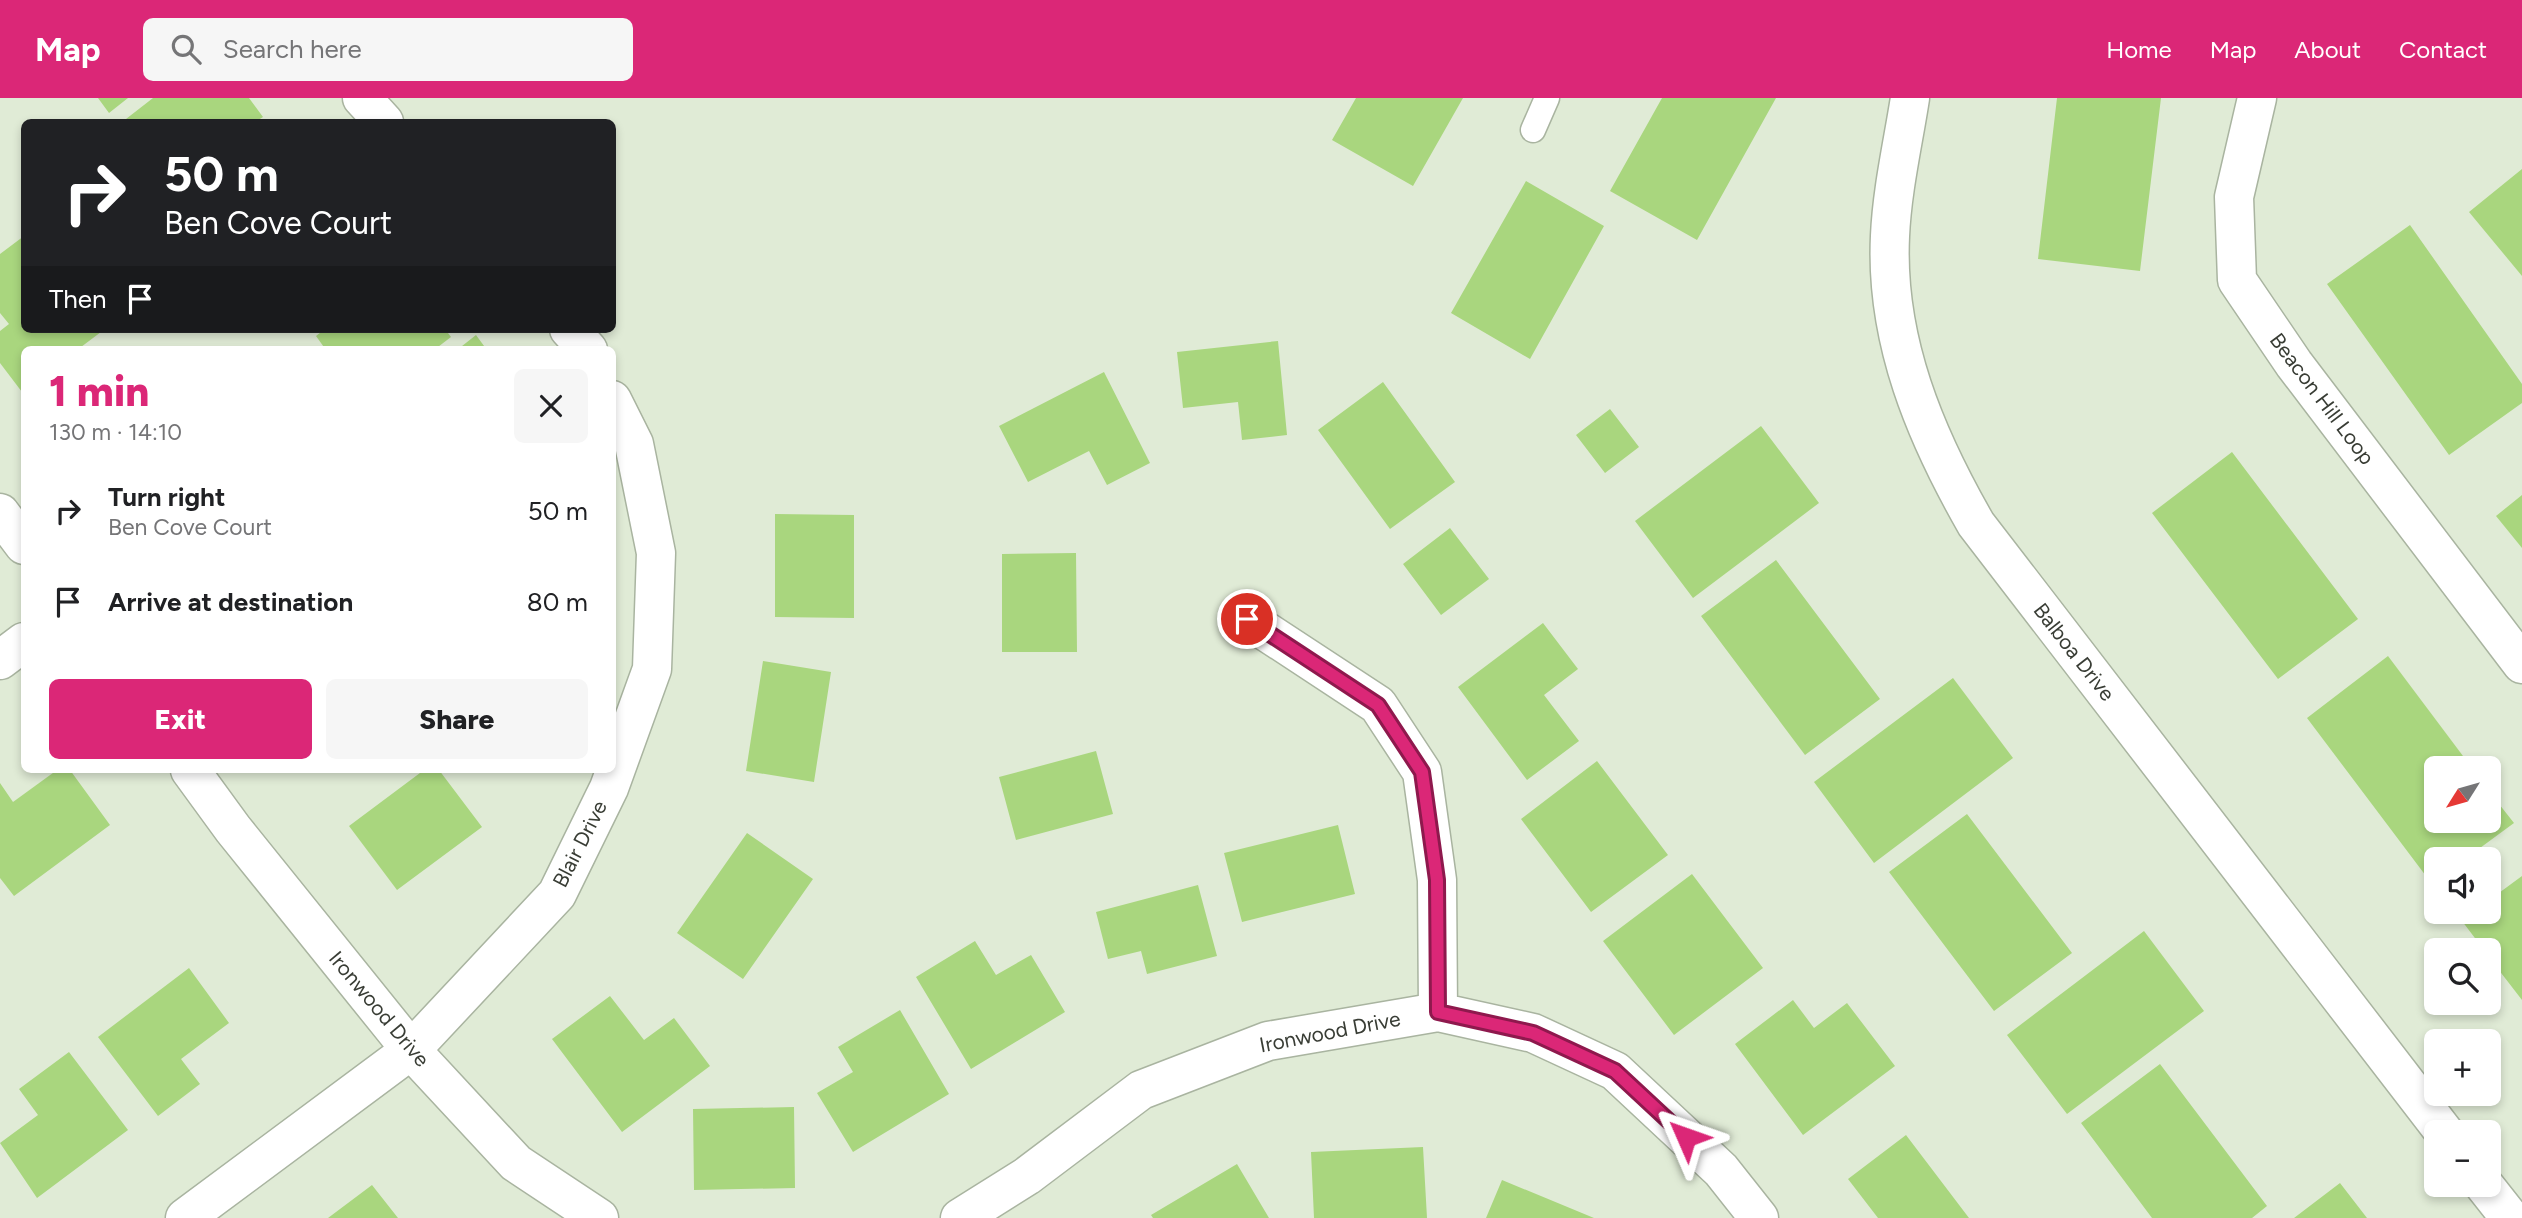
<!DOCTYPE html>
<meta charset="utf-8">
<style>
body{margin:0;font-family:Figtree,sans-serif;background:#f6f6f6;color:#202124;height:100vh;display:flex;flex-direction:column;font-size:26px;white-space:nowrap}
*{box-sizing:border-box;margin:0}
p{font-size:23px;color:#757577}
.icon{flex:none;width:38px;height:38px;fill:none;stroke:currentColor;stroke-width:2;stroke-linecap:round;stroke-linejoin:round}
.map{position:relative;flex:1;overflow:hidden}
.details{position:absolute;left:21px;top:248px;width:595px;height:427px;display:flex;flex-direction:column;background:#fff;border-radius:10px;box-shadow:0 4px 10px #0003}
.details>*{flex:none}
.top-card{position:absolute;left:21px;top:21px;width:595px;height:214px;border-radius:10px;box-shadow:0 4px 10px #0003;background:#202124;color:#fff;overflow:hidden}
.needle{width:46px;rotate:233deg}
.fabs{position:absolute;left:2424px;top:658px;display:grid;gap:14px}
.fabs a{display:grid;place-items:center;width:77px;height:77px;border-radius:10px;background:#fff;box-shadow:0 4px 10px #0003;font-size:35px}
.pin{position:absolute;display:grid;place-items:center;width:60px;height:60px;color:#fff;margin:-30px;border:4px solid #fff;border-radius:50%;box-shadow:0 2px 7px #0007}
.me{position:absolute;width:77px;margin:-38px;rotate:313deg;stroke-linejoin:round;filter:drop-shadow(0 0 5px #0008)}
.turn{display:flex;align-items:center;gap:24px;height:147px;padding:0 28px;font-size:32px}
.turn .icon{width:91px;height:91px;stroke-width:2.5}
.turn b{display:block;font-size:49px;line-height:60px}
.then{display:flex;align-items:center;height:66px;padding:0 28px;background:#0003;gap:14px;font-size:26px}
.round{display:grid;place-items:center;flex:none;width:74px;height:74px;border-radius:10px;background:#f6f6f6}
.summary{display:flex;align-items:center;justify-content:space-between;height:119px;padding:0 28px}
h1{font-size:42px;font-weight:800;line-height:52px;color:#db2777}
.cta{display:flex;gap:14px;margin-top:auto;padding:14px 28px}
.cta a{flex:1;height:80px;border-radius:10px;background:#db2777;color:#fff;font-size:28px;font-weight:800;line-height:80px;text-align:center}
.cta a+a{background:#f6f6f6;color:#202124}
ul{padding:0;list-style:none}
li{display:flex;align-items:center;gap:21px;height:91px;padding:0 28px}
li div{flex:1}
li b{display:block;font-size:26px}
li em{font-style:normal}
header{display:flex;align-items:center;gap:42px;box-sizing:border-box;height:98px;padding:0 35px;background:#db2777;color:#fff}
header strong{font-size:33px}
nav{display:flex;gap:38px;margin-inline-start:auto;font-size:24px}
.search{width:490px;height:63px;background:#f6f6f6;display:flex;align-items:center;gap:18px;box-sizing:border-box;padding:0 24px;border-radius:10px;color:#757577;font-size:26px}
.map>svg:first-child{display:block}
</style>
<header>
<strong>Map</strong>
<div class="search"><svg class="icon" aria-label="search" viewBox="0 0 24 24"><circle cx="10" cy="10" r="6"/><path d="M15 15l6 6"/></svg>Search here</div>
<nav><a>Home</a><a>Map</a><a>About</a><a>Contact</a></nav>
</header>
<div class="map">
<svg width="2522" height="1120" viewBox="0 0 2522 1120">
<rect width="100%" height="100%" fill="#e0ebd6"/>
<!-- building -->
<path fill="#a9d67e" d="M 98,0 L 128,0 L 109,15 Z
M 153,0 L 249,0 L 263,19 L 255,24 L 129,24 L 126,21 Z
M 1356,0 L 1463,0 L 1413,88 L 1332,42 Z
M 1662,0 L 1776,0 L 1697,142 L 1610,93 Z
M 2057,0 L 2161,0 L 2140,173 L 2038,161 Z
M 2522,71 L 2522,178 L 2469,114 Z
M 1526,83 L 1604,128 L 1530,261 L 1451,215 Z
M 2410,127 L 2522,286 L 2522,305 L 2449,357 L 2327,186 Z
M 24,138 L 24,231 L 105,231 L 77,252 L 24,252 L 24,292 L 22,294 L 0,265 L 0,233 L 9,226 L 0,215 L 0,156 Z
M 325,231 L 445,231 L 451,239 L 434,252 L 326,252 L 316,238 Z
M 476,237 L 487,252 L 457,252 Z
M 1278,243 L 1287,337 L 1242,342 L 1238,304 L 1183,310 L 1177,254 Z
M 1104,274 L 1150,365 L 1107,387 L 1089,353 L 1028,384 L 999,328 Z
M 1383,284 L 1455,384 L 1390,431 L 1318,332 Z
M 1610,311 L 1639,349 L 1605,375 L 1576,337 Z
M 1761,328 L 1819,405 L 1693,500 L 1635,423 Z
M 2232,354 L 2358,521 L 2278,581 L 2152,415 Z
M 2522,397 L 2522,450 L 2496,418 Z
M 775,416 L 854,417 L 854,520 L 775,519 Z
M 1450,430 L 1489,481 L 1441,517 L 1403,466 Z
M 1076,455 L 1077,554 L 1002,554 L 1002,456 Z
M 1776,462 L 1880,601 L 1805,657 L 1701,518 Z
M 1543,525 L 1578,571 L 1544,597 L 1579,643 L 1527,682 L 1458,589 Z
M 2388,558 L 2472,670 L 2436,670 L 2436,723 L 2488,723 L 2488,692 L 2514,725 L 2465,761 L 2436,761 L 2436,783 L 2432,786 L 2307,620 Z
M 763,563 L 831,574 L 814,684 L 746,673 Z
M 1953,580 L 2013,660 L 1874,765 L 1814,684 Z
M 1096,653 L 1113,716 L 1016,742 L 999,679 Z
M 1597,663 L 1668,757 L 1591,814 L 1521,721 Z
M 57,672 L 70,672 L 110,727 L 14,798 L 0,780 L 0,685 L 13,704 Z
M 424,672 L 439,672 L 482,729 L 397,792 L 349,728 Z
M 1967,716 L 2072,855 L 1994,913 L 1889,774 Z
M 1338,727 L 1355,796 L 1242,824 L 1224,755 Z
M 747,735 L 813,781 L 743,881 L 677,835 Z
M 1692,776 L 1763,870 L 1674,937 L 1603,843 Z
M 2522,778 L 2522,902 L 2488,858 L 2488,852 L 2484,852 L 2462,823 L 2475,814 L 2488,814 L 2488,803 Z
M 1198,787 L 1217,858 L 1147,876 L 1141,853 L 1108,861 L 1096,814 Z
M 2144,833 L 2204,913 L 2067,1016 L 2007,937 Z
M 975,843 L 996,877 L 1031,857 L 1065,914 L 971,971 L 916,879 Z
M 189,870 L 229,925 L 181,961 L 200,986 L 158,1018 L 98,939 Z
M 610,898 L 644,942 L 674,920 L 710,968 L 622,1034 L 552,941 Z
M 1793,902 L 1814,930 L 1847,905 L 1895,968 L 1803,1037 L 1735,946 Z
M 900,912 L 949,996 L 853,1054 L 817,995 L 853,974 L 838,949 Z
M 69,954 L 128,1032 L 37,1100 L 0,1045 L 38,1017 L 19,991 Z
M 2160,966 L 2267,1108 L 2252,1120 L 2152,1120 L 2081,1025 Z
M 794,1009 L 795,1090 L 694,1092 L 693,1011 Z
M 1906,1037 L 1969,1120 L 1878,1120 L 1848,1081 Z
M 1423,1049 L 1427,1120 L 1314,1120 L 1311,1054 Z
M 1237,1066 L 1269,1120 L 1153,1120 L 1151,1117 Z
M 1502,1082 L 1594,1120 L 1486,1120 Z
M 2340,1085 L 2367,1120 L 2294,1120 Z
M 372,1087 L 398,1120 L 328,1120 Z"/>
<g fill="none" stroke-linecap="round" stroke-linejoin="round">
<defs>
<path id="lane" d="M 1533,32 L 1547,0"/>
<path id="street" d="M 362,0 L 384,24
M 2257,0 L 2234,99 L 2237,182 L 2294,266 L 2522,566
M 569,231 L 588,252
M 0,415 L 24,447
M 1247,521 L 1378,607 L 1422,674 L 1437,782 L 1438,914
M 0,562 L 24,544
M 190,672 L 233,731 L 411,952 L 516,1065 L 599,1120
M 185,1120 L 411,952 L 557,796 L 609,690 L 652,571 L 656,455 L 634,346 L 612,302
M 960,1120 L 1027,1078 L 1141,992 L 1268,943 L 1438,914 L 1533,935 L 1615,973 L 1721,1072 L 1759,1120"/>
<path id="secondary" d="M 1910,0 C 1903,45 1892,92 1890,138 C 1885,242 1925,337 1976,426 L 2444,1034
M 2484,1087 L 2510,1120"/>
</defs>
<!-- lane casing -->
<use href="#lane" stroke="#a9b4a0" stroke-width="27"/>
<!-- street casing -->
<use href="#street" stroke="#a9b4a0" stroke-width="41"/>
<!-- secondary casing -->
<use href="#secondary" stroke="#a9b4a0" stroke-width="41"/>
<!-- lane -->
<use href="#lane" stroke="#fff" stroke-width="24"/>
<!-- street -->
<use href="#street" stroke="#fff" stroke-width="38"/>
<!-- secondary -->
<use href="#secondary" stroke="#fff" stroke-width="38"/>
</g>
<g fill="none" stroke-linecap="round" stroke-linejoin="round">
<defs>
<path id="route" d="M 1247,521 L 1378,607 L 1422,674 L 1437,782 L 1438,914 L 1533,935 L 1615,973 L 1686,1039"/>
</defs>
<!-- route casing -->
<use href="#route" stroke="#8e194d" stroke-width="18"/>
<!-- route -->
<use href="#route" stroke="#db2777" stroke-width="12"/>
</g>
<g text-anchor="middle" stroke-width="7" stroke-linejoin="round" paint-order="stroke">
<!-- street labels -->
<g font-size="21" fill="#393d35" stroke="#fff">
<text transform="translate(2322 301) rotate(53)" y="7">Beacon Hill Loop</text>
<text transform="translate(2074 554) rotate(52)" y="7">Balboa Drive</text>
<text transform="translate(580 746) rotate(-63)" y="7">Blair Drive</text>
<text transform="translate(379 911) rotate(50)" y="7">Ironwood Drive</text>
<text transform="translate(1330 934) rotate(-11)" y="7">Ironwood Drive</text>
</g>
</g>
</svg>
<div class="fabs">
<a><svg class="needle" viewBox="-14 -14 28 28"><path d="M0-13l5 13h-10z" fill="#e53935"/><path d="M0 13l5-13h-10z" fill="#757577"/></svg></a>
<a><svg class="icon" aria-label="sound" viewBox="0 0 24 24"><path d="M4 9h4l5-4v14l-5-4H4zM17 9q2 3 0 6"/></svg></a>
<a><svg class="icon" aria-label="search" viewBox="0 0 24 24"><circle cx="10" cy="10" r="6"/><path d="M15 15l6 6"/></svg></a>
<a>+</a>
<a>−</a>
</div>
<div class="pin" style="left:1247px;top:521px;background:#d93025"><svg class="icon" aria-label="arrive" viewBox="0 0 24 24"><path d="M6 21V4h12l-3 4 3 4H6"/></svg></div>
<svg class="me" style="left:1686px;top:1039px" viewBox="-20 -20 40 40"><path d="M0-17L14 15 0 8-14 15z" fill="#db2777" stroke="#fff" stroke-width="4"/></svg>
<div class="top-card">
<div class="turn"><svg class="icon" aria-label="right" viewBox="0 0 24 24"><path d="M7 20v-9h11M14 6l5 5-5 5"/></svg><div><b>50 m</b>Ben Cove Court</div></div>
<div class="then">Then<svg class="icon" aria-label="arrive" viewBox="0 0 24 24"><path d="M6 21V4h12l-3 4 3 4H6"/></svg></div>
</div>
<section class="details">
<div class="summary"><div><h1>1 min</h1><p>130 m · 14:10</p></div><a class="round"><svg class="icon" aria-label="close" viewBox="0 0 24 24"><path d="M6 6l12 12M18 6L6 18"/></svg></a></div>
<ul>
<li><svg class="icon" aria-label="right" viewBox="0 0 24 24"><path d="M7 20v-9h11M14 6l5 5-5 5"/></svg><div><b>Turn right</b><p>Ben Cove Court</p></div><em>50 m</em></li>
<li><svg class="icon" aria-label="arrive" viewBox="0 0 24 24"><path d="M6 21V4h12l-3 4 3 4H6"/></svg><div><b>Arrive at destination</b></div><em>80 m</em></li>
</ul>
<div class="cta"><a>Exit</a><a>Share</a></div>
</section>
</div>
